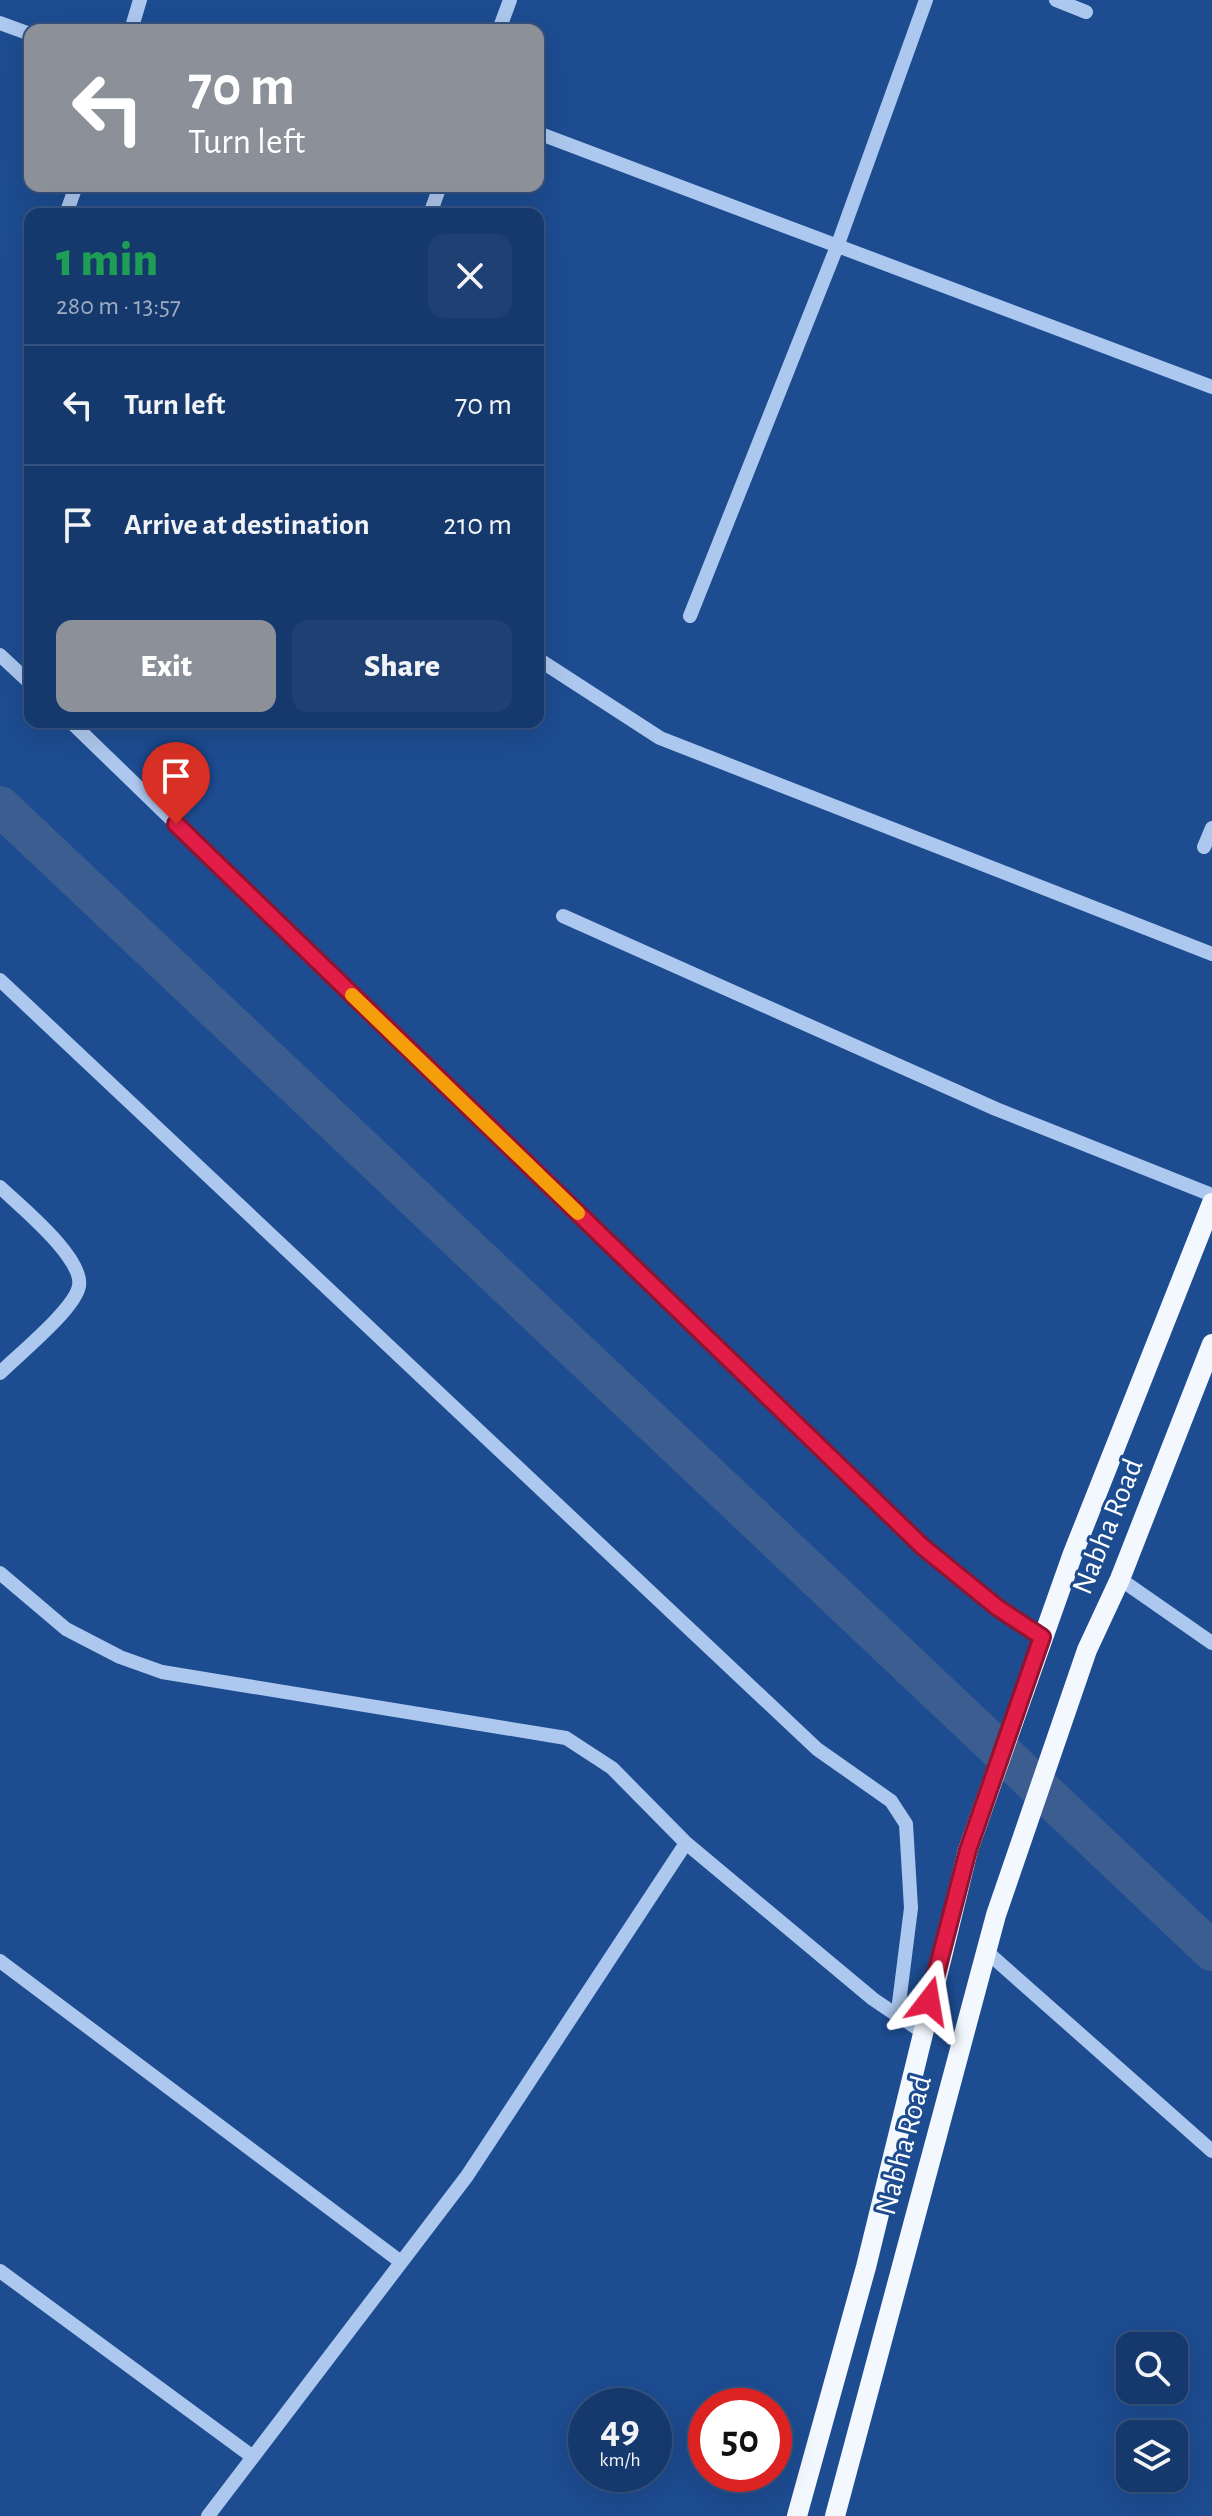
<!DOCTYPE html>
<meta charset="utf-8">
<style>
body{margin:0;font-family:"Alegreya Sans",sans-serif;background:#1f4072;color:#f1f3f6;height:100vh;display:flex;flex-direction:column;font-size:30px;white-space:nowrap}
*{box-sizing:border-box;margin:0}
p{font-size:26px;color:#9eacc2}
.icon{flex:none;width:44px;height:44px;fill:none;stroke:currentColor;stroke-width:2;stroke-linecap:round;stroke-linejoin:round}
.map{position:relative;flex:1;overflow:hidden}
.sheet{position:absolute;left:24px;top:208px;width:520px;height:520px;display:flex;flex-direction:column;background:#16396d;border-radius:16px;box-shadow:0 8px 32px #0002,0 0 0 2px #355380}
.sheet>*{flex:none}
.banner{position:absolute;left:24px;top:24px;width:520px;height:168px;border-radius:16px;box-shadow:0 8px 32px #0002,0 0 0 2px #355380;background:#8c9099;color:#fff;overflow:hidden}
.controls{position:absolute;left:1116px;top:2332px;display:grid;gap:16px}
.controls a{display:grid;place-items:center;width:72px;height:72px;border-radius:16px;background:#16396d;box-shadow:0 8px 32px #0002,0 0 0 2px #355380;font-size:40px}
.speed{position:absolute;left:568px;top:2388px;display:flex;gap:16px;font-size:40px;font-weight:700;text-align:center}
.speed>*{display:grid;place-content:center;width:104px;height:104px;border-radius:50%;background:#16396d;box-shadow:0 8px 32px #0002,0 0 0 2px #355380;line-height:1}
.speed small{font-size:20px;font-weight:400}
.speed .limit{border:12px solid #d22;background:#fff;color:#111}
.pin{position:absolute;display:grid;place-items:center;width:68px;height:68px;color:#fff;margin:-82px -34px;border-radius:50% 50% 50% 0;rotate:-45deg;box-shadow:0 0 8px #0007}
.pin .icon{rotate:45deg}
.me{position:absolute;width:88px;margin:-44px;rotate:14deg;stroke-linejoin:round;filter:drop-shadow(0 0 6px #0008)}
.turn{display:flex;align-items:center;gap:28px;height:168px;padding:0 32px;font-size:36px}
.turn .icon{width:104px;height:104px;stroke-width:2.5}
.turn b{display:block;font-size:56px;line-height:68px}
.round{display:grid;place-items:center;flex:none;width:84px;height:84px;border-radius:16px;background:#1f4072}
.overview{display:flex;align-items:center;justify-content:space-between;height:136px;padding:0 32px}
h1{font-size:48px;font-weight:800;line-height:60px;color:#1e9e55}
.action{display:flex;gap:16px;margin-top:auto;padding:16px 32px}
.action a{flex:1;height:92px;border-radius:16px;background:#8c9099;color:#fff;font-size:32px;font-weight:800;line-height:92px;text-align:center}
.action a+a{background:#1f4072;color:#f1f3f6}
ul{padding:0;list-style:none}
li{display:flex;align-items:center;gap:24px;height:120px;padding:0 32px;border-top:2px solid #355380}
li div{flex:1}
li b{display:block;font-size:30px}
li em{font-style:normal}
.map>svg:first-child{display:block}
</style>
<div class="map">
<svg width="1212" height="2516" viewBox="0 0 1212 2516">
<rect width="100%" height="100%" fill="#1d4c91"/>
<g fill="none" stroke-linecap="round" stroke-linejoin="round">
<!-- canal -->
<path stroke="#3b5d8f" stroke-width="40" d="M 0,806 L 1212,1951"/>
<!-- minor -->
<path stroke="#adc8ee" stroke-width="14" d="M 1056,0 L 1086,12
M 0,23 L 30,34
M 131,30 L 140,0
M 499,30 L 510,0
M 538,133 L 1212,387
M 66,214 L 76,186
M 430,214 L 440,186
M 30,313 L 30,314
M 690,616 L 838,244 L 926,0
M 0,655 L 30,683
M 538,659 L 660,738 L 1212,954
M 71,722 L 923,1547 L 998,1608 L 1042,1637
M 1204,847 L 1212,828
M 563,916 L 996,1109 L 1212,1195
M 0,980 L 817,1749 L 891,1801 L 906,1824 L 911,1908 L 898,2011 L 902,2018 L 921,2031
M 0,1187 C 20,1206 84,1258 79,1286 C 75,1309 18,1355 0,1373
M 0,1573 L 66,1629 L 120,1657 L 162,1672 L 566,1738 L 612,1768 L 686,1843 L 873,1999 L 901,2018
M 1120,1579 L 1212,1643
M 986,1951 L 1212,2151
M 0,1961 L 401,2262
M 0,2271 L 253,2457
M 208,2516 L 467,2176 L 686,1843"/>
<!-- major -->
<path stroke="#f3f8ff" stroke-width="20" d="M 797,2516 L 866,2267 L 968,1850 L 1072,1556 L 1212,1203
M 835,2516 L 996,1915 L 1087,1650 L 1120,1579 L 1212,1344"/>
</g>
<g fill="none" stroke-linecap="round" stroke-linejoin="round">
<defs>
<path id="route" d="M 176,824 L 923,1547 L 998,1608 L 1042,1637 L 968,1850 L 929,2001"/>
</defs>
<!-- route casing -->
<use href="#route" stroke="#92132f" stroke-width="20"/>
<!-- route -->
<use href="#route" stroke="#e11d48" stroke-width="14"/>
<!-- slow -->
<path stroke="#f59e0b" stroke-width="14" d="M 352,995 L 578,1213"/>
</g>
<g text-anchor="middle" stroke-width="6" stroke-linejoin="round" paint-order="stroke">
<!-- street labels -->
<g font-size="30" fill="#fff" stroke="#1d4c91">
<text transform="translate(1107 1526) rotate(-68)" y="10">Nabha Road</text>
<text transform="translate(903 2145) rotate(-75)" y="10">Nabha Road</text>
</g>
</g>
</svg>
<div class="controls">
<a><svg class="icon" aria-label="search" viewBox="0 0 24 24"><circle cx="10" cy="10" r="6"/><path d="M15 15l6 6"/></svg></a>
<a><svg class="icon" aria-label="layers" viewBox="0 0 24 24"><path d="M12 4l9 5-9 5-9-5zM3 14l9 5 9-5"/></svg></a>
</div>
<div class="speed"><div>49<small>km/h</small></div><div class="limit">50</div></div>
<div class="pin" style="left:176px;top:824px;background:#d93025"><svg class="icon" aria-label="arrive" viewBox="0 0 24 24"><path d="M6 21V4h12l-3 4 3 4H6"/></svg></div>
<svg class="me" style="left:929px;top:2001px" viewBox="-20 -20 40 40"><path d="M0-17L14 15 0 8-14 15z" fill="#e11d48" stroke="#fff" stroke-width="4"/></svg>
<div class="banner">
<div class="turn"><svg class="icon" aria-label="left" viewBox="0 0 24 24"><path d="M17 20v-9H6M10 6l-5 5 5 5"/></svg><div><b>70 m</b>Turn left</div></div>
</div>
<section class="sheet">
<div class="overview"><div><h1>1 min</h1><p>280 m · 13:57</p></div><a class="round"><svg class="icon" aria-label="close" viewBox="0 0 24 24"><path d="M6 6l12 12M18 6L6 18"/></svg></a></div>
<ul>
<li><svg class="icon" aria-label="left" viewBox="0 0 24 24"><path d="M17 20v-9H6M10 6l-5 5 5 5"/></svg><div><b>Turn left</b></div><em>70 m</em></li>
<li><svg class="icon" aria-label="arrive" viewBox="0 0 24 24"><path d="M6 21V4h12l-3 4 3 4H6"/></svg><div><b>Arrive at destination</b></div><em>210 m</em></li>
</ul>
<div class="action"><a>Exit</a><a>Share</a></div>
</section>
</div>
